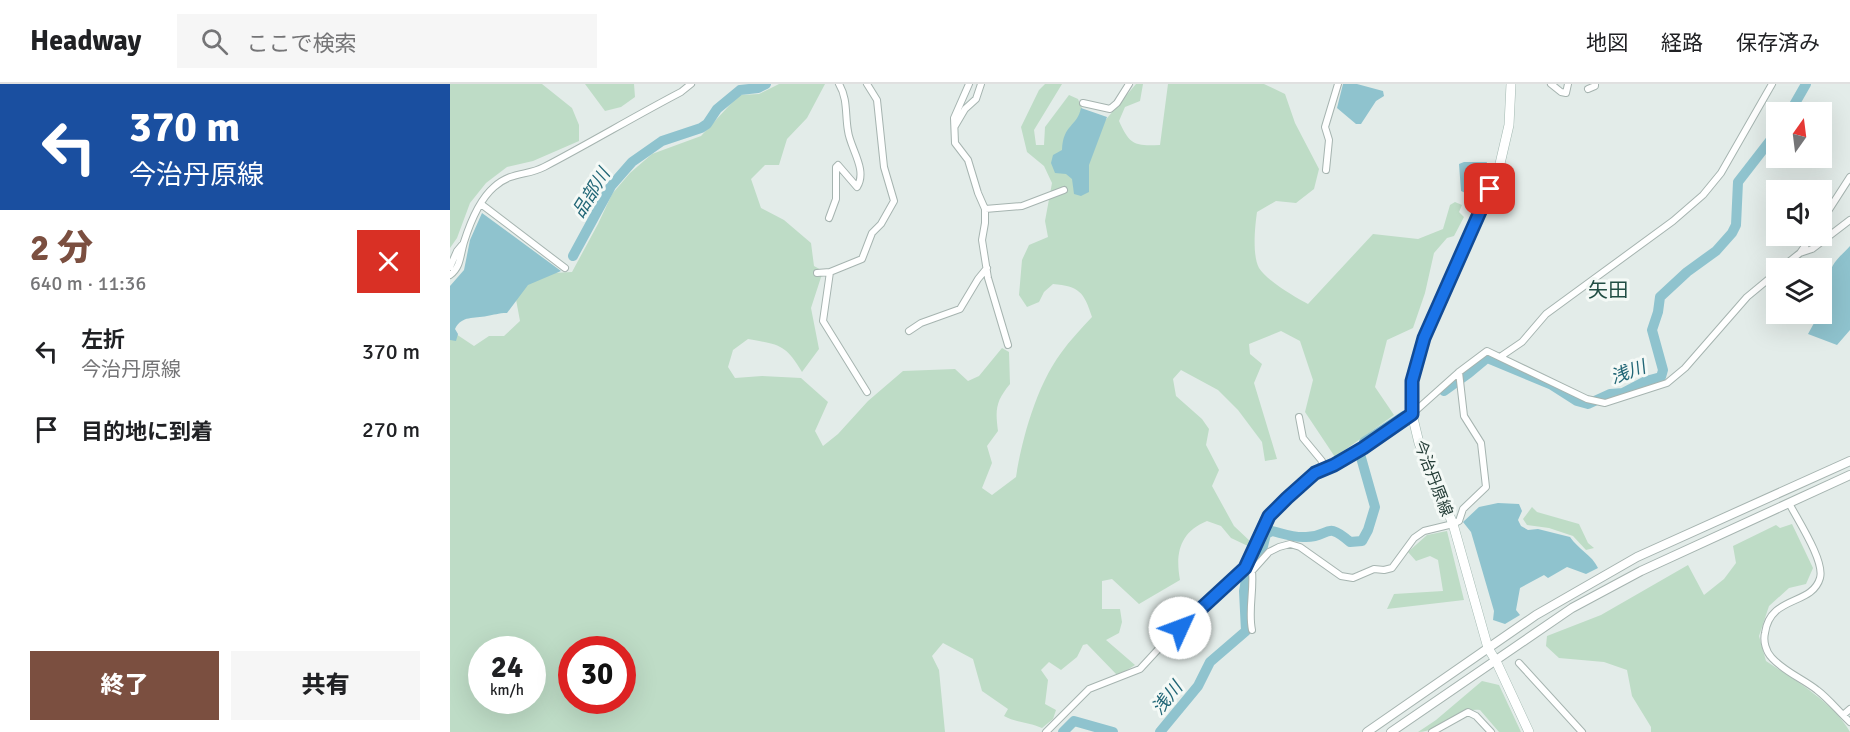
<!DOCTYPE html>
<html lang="ja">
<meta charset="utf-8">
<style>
body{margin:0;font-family:Signika,"Noto Sans JP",sans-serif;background:#f6f6f6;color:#202124;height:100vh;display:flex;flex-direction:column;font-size:22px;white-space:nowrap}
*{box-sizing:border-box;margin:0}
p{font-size:20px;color:#757577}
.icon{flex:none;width:33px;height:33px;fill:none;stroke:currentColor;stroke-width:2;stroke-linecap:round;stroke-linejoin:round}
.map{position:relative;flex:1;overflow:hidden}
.details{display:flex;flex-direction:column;background:#fff;width:450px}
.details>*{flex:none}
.top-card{background:#1a4fa0;color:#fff;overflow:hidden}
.needle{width:39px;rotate:14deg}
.buttons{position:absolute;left:1316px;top:18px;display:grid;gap:12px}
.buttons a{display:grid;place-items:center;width:66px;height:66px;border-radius:0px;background:#fff;box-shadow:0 6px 24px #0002;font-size:30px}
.speed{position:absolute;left:18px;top:552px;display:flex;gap:12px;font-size:30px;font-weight:700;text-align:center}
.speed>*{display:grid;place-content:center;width:78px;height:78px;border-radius:50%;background:#fff;box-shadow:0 6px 24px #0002;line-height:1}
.speed small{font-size:15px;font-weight:400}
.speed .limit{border:9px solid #d22;background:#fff;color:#111}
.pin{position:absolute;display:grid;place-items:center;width:51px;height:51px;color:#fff;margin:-26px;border-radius:12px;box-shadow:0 3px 9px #0006}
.me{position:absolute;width:66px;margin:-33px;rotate:47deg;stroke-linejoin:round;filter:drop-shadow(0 0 4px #0008)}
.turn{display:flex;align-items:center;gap:21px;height:126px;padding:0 30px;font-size:27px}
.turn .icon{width:78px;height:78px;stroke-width:2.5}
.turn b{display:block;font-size:42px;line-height:51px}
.round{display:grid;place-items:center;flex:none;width:63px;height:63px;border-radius:0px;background:#f6f6f6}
.summary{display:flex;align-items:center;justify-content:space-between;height:102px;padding:0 30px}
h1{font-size:36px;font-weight:800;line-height:45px;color:#7b4f40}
.action{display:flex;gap:12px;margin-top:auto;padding:12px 30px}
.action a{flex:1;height:69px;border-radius:0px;background:#7b4f40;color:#fff;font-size:24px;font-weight:800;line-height:69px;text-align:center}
.action a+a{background:#f6f6f6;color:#202124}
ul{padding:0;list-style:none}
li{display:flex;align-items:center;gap:18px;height:78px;padding:0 30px}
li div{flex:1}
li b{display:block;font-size:22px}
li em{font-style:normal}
header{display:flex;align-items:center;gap:36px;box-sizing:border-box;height:84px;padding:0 30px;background:#fff;border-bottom:2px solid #e0e0e0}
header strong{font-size:28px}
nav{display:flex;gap:33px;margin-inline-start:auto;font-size:21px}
.search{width:420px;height:54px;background:#f6f6f6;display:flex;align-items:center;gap:15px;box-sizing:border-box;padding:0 21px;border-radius:0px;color:#757577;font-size:22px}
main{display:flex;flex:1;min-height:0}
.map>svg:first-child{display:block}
</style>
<header>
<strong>Headway</strong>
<div class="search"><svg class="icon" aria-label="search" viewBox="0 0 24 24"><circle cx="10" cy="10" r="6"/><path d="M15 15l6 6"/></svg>ここで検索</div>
<nav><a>地図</a><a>経路</a><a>保存済み</a></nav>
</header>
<main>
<section class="details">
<div class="top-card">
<div class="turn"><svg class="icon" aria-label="left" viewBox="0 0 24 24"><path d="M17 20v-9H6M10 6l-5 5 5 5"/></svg><div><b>370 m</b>今治丹原線</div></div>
</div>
<div class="summary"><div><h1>2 分</h1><p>640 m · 11:36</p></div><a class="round" style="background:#d93025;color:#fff"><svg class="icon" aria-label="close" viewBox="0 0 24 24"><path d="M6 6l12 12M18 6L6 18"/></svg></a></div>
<ul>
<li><svg class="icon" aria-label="left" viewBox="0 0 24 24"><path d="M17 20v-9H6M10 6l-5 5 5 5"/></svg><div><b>左折</b><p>今治丹原線</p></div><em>370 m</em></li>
<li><svg class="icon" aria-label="arrive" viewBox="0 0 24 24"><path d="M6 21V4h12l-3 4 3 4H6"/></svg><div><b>目的地に到着</b></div><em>270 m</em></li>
</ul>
<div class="action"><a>終了</a><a>共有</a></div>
</section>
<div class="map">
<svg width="1400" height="648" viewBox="0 0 1400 648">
<rect width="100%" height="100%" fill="#e3ece9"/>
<!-- green -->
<path fill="#bedcc6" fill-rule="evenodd" d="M 0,0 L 92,0 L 122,24 L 129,41 L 129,57 L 83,77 L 57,83 L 36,99 L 20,119 L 7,154 L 0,164 Z
M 135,0 L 184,0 L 185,13 L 171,23 L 155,27 Z
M 329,0 L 375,0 L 357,34 L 337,55 L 329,81 L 315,81 L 301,95 L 311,124 L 334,136 L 361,159 L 364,182 L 373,187 L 361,224 L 369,265 L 352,288 C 335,260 330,261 298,255 L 283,266 L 278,283 L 285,294 L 312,292 L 351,294 L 378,318 L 365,347 L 373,362 L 388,350 L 418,317 L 453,287 L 505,285 L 518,297 L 529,292 L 552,264 L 559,268 L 560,300 C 546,317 545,325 548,347 L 537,362 L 542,379 L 532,404 L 542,411 L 566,393 C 572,354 587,301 611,269 C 620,256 631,245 642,233 C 634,208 629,202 603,200 L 594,208 L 589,218 L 577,223 L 569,211 L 572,176 L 579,161 L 598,153 L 595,137 L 602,99 L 594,82 L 577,68 L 571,43 L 589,6 L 595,0 L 612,0 L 584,46 L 586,61 L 594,61 L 595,43 L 619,11 L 628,15 L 635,31 L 647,46 L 686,0 L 693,0 L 690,17 L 675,23 L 669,37 C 680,61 684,62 710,61 L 718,0 L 814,0 L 835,10 L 845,39 L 869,85 L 864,105 L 846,119 L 826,117 L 807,128 C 805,142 802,171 809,184 C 816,196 846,214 858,220 L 923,150 L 968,155 L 993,145 L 1000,121 L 1005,118 L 1012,121 L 1009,128 L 1014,133 L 1004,152 L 997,154 L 984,169 L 975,209 L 963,244 L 937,256 L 925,303 L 944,331 L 885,373 L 855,328 L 863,296 L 850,257 L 831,247 L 799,260 L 800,270 L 812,280 L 804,299 L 827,375 L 815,377 L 812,358 L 788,326 L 768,306 L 731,286 L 723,295 L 726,312 L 752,335 L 759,345 L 756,361 L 769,386 L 762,402 L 784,442 L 802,459 L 800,463 L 781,454 L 771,442 L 757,437 C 730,448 725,469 730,496 L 689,520 L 662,495 L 652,497 L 652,525 L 670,525 L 672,538 L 669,549 L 656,556 L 685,581 L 668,592 L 637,560 L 633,561 L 627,573 L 611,586 L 599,578 L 591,586 L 598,596 L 595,620 L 606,626 L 603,635 L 592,644 C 579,638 567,639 554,632 L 558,625 L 532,607 L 523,575 L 493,559 L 482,572 L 489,586 L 495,648 L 0,648 L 0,246 L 24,262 L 39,252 L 54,252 L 70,237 L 65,210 L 77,196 L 101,189 L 122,188 L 148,140 L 162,110 L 180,89 L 202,70 L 251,52 L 289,11 L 309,10 ZM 32,566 L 82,566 L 82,616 L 32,616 ZM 122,566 L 172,566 L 172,616 L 122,616 Z
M 1082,423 L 1087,428 L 1129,440 L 1138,459 L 1144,464 L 1136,466 L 1123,452 L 1099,444 L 1077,441 L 1073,435 Z
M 1342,440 L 1363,484 L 1356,500 L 1339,504 L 1319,522 L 1309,552 L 1316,577 C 1343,595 1384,619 1400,648 L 1201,648 L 1201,643 L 1182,612 L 1177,586 L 1154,578 L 1109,574 L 1096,562 L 1097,552 L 1151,531 L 1238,481 L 1254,511 L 1274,495 L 1286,479 L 1283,462 L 1326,441 L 1330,444 Z
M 997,447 L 1014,516 L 937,525 L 944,510 L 993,507 L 988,476 L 980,472 L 966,477 L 958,468 L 977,451 Z
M 1032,597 L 1049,601 L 1071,648 L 1049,648 L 1030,626 C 1007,623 991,648 968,648 L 986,636 Z"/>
<!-- water -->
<path fill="#8fc3ce" d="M 893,0 L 907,0 L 933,7 L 934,12 L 926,17 L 911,40 L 906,40 L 887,24 Z
M 631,24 L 657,33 L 639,81 L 639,108 L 631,112 L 624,110 L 622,95 L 616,90 L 605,89 L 601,79 L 603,71 L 612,66 C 613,40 627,43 631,24 Z
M 1014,78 L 1037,78 L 1027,107 L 1020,111 L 1011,107 L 1009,80 Z
M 32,129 L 111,187 L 78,201 L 57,229 C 48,229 44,231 37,232 C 24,235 12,231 5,245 L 8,250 L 6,257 L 0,256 L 0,202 L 14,186 L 20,156 Z
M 1400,162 L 1400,246 L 1387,261 L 1358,250 L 1369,230 L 1371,230 C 1371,221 1377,215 1379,207 C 1381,201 1378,195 1380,189 C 1382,178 1393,170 1400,162 Z
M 1048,419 L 1069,420 L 1072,427 L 1068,436 L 1071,442 L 1078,446 L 1088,445 L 1120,453 C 1128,465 1142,471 1148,484 L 1136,490 L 1117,483 L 1098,494 L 1094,491 L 1070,504 L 1066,526 L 1070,531 L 1055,540 L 1043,536 L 1044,527 L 1021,448 L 1013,438 L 1029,423 Z"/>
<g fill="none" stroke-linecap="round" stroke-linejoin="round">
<!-- river -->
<path stroke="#8fc3ce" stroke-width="10" d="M 1340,28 L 1356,0
M 123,172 L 161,102 L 182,78 L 212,57 L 251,44 L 257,40 L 267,25 L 290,6 L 308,4 L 316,0
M 994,307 L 1019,289 L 1037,274 L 1102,301 L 1127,317 L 1138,320 L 1160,310 L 1173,309 L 1196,297 L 1211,293 L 1213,286 L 1202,246 L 1208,228 L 1210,213 L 1237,188 L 1266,167 L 1282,149 L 1286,141 L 1288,98 L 1326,49
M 613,648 L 624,637 L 663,648
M 710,648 L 748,602 L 760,578 L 796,547 L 794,507 L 797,490 L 811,470 L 816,450 L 822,447 C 834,450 844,454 856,453 C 880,453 875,436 900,458 L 912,457 L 918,446 L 925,423 L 910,370 L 914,358 L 954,332"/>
<defs>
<path id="minor" d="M 417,0 L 427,16 L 434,83 L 444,117 L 431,140 L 422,149 L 412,175 L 380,188 L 373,237 L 417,308
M 519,0 L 504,34 L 505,59 L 518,76 L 528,109 L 535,125 L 535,139 L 532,156 L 538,194 L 558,261
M 1101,0 L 1111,8 L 1116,9 L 1118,0
M 1138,5 L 1145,2 L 1145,0
M 633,19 L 660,25 L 667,19 L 679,0
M 505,42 L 515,25 L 526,15 L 531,0
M 876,86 L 879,56 L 875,43 L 888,0
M 31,120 L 115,184
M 535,125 L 572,122 L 614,106
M 379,134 L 386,115 L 386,83 L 388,81 L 407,103 C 418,86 400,64 398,47 C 395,31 398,15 389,0
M 1371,138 L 1400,93
M 1350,169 L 1362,165 L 1400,136
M 0,183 L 7,167 L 12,161
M 1331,184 L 1350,169 L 1362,152
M 367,189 L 380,188
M 0,191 C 11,183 10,171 14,158 C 20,139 29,116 44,103 C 62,87 77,92 94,83 C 140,59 185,32 231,8 L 241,0
M 459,247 L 471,239 L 510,225 L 528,195 L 537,184
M 1050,273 L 1072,258 L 1096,230 L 1223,137 L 1253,111 L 1271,89 L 1322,0
M 849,333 L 853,354 L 872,377 L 871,386
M 1339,419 C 1347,435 1375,477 1370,494 C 1362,522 1320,511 1315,549 C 1313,557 1316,568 1322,574 C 1335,588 1353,595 1367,606 C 1379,615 1389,628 1400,638
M 795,484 L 802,487 L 819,468 L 829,463 L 840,460 L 850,463 L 891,492 L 903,494 L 924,485 L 934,486 L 942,484 L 964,454 L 974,447 L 1003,440 L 1009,437 L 1013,425 L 1036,403 L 1031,359 L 1014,332 L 1009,288
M 802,546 C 798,526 804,507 802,487
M 1069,579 L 1132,648
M 1393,631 L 1400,625
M 596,648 L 639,605 L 690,585 L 714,559 L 795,484 L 819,432 L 837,414 L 865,389 L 883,381 L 913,364 L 962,330 L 1009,288 L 1037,267 L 1137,315 L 1155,319 L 1217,299 L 1235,284 L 1297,213 L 1326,189
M 982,648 L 1018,628 L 1026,632 L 1041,648"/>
<path id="tertiary" d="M 917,648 L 1086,531 L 1187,473 L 1400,377
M 941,648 L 1122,524 L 1191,487 L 1400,391"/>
<path id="secondary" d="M 1061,0 L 1059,41 L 1049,84 L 974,254 L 961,297 L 961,312 L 962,330 L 969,359 L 1003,440 L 1038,564 L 1046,577 L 1079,648"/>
</defs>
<!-- minor casing -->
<use href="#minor" stroke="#a6b4b0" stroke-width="8"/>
<!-- tertiary casing -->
<use href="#tertiary" stroke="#a6b4b0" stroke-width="10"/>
<!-- secondary casing -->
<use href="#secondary" stroke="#a2b8b1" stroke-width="10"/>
<!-- minor -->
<use href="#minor" stroke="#fff" stroke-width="6"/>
<!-- tertiary -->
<use href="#tertiary" stroke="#fff" stroke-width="8"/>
<!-- secondary -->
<use href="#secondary" stroke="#fff" stroke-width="9"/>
</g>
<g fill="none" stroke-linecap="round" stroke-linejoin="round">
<defs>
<path id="route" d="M 730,544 L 795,484 L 819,432 L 837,414 L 865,389 L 884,381 L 913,364 L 962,330 L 962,297 L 974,254 L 1040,105"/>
</defs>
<!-- route casing -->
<use href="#route" stroke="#114b97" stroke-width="15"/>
<!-- route -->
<use href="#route" stroke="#1a73e8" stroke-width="10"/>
</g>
<g text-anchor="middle" stroke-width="6" stroke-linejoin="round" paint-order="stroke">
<!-- street labels -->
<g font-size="16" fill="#243d37" stroke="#f4f9f6">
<text transform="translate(984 394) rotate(69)" y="6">今治丹原線</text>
</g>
<!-- water labels -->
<g font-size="18" font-style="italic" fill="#216676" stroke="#f4f9f6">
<text transform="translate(141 109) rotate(-58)" y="6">品部川</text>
<text transform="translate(1178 288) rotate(-20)" y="6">浅川</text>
<text transform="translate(717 614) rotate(-51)" y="6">浅川</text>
</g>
<!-- quarter labels -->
<g font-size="20" fill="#214e44" stroke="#f4f9f6">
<text x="1158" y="213">矢田</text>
</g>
</g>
</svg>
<div class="buttons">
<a><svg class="needle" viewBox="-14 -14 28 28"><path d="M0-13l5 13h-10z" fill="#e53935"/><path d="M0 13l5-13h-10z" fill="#757577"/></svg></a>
<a><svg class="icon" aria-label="sound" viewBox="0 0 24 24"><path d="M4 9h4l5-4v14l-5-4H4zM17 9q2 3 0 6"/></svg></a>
<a><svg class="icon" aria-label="layers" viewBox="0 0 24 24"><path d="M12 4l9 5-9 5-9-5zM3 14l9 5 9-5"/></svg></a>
</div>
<div class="speed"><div>24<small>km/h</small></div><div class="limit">30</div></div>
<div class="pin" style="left:1040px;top:105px;background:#d93025"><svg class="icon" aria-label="arrive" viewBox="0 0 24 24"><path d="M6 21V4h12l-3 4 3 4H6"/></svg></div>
<svg class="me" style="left:730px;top:544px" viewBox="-20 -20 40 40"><circle r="19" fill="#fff"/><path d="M0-13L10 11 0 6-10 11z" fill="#1a73e8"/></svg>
</div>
</main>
